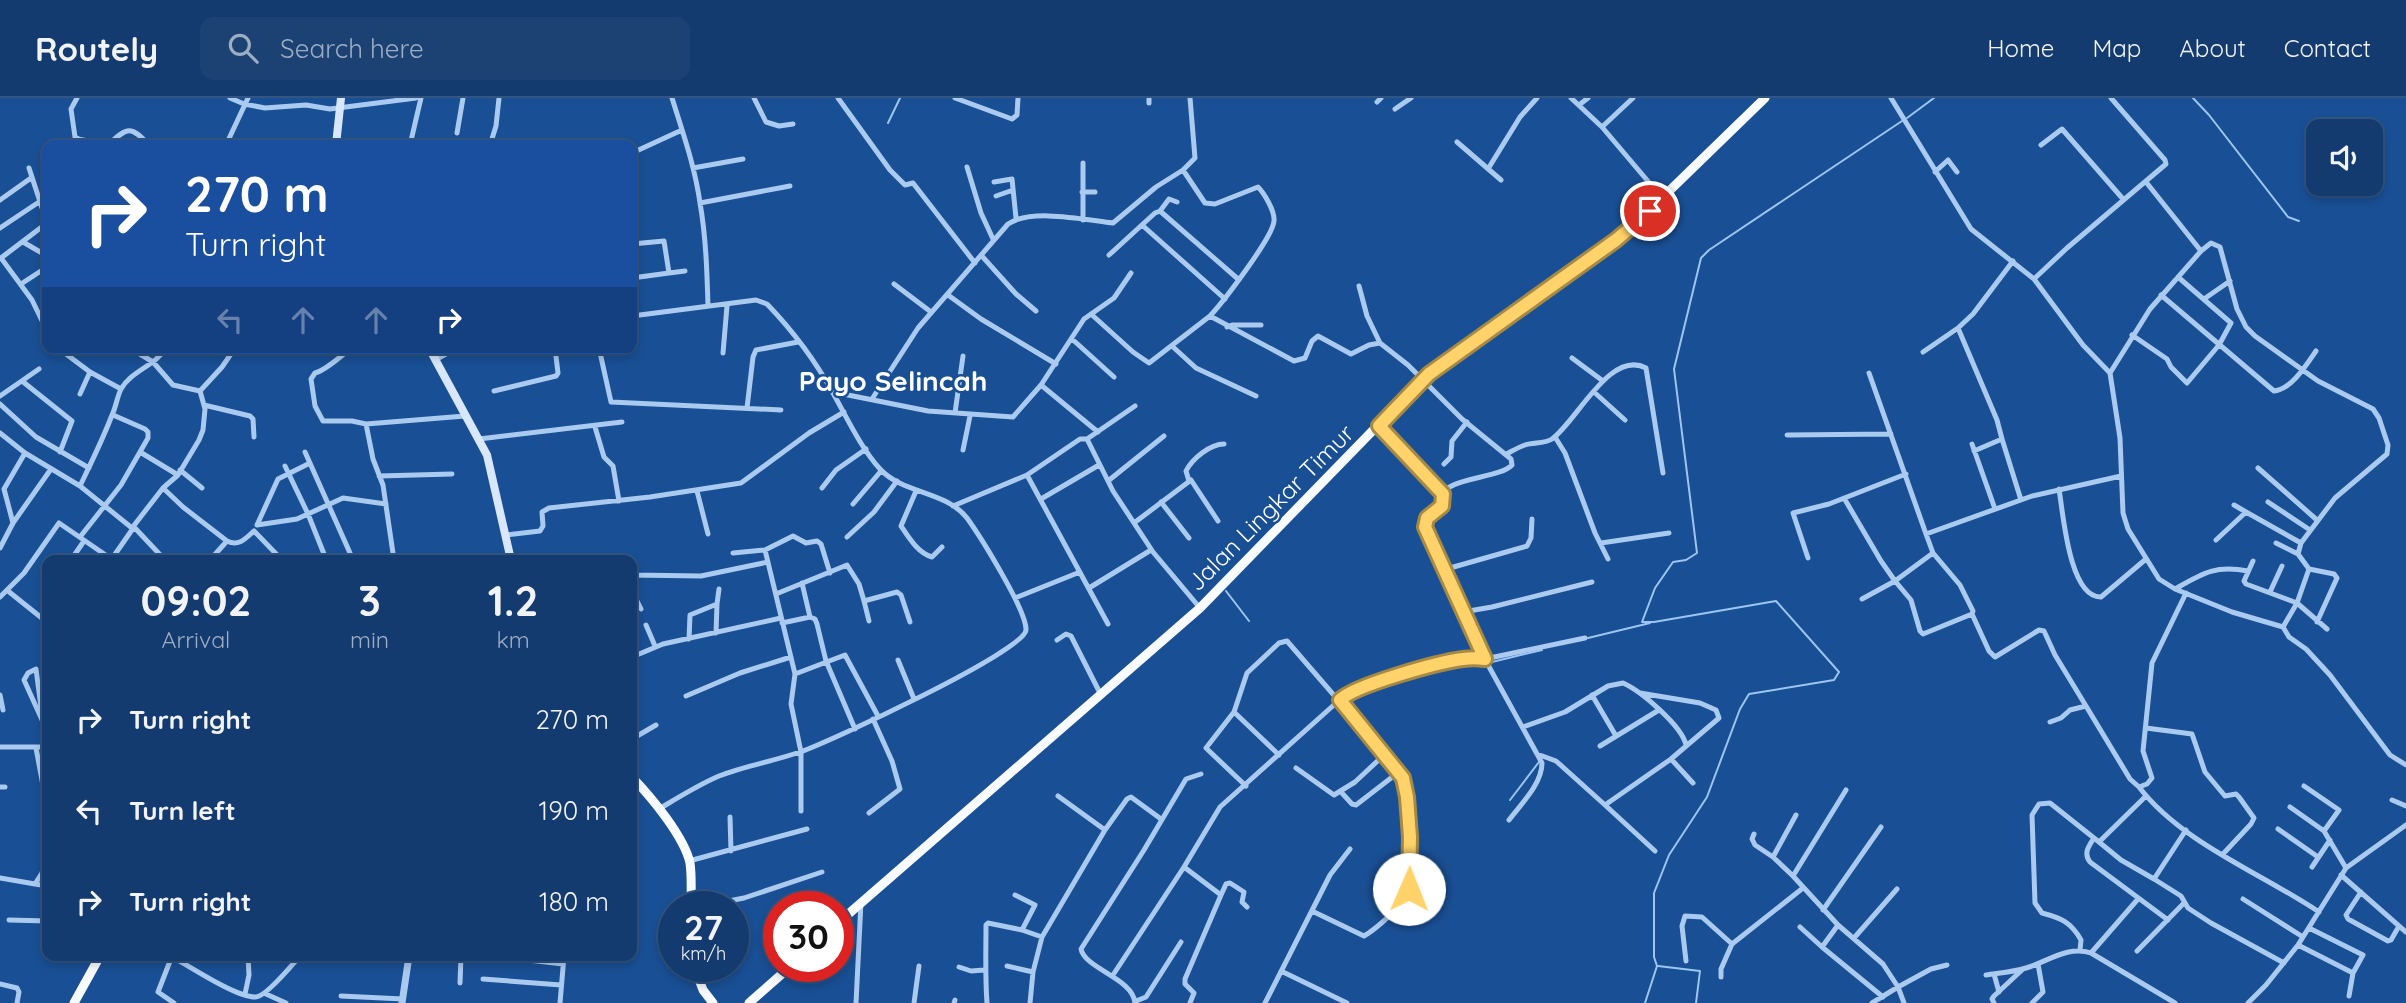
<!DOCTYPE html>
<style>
body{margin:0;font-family:Quicksand,sans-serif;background:#1c4274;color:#f1f3f6;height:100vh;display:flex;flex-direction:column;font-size:26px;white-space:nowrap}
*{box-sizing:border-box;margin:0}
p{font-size:23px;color:#9dadc3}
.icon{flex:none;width:38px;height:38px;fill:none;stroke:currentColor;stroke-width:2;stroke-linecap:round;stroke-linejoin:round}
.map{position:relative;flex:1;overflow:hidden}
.panel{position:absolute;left:42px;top:457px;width:595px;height:406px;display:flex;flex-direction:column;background:#133b6f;border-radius:14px;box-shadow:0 4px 10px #0003,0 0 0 2px #325582}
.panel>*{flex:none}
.top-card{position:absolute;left:42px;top:42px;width:595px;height:214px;border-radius:14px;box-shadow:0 4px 10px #0003,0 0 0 2px #325582;background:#1a4fa0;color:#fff;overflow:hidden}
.tools{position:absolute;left:2306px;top:21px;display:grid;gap:14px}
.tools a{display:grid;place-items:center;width:77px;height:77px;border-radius:14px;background:#133b6f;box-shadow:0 4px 10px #0003,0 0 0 2px #325582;font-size:35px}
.speed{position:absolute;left:658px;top:793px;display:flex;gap:14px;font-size:35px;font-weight:700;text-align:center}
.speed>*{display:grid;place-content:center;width:91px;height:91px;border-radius:50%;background:#133b6f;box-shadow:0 4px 10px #0003,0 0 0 2px #325582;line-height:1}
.speed small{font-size:18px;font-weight:400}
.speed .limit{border:10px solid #d22;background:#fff;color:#111}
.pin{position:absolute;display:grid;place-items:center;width:60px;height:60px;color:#fff;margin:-30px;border:4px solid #fff;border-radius:50%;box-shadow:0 2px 7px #0007}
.me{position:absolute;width:77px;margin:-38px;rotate:1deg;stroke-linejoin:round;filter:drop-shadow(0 0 5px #0008)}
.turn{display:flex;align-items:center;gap:24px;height:147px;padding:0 28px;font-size:32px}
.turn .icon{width:91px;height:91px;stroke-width:2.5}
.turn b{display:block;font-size:49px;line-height:60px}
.lanes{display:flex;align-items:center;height:66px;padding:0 28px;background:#0003;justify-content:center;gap:35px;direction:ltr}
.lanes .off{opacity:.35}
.eta{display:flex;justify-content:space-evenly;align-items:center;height:119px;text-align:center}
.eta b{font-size:42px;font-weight:800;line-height:49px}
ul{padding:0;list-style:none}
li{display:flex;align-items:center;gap:21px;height:91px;padding:0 28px}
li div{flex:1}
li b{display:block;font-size:26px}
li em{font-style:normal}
header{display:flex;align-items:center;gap:42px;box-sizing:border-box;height:98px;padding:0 35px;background:#133b6f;border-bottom:2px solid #325582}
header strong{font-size:33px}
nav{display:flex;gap:38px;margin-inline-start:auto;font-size:24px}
.search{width:490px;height:63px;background:#1c4274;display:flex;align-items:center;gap:18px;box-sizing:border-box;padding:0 24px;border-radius:14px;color:#9dadc3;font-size:26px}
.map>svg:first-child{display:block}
</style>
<header>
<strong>Routely</strong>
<div class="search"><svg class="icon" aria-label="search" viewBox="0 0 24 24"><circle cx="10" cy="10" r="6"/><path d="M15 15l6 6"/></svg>Search here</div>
<nav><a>Home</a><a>Map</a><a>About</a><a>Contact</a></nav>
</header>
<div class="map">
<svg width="2406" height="905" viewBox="0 0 2406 905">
<rect width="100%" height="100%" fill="#194f94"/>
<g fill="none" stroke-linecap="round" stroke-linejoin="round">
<!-- stream -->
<path stroke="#9cc5f2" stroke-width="2" d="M 2193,0 L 2209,17 L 2288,119 L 2299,123
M 1907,20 L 1934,0
M 888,25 L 900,0
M 1226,493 L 1249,523
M 1588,540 L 1650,525
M 1492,564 L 1542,552
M 1510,702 L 1539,664
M 1658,868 L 1700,873 L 1696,905
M 1645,905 L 1657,868 L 1654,859 L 1654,795 L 1669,757 L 1707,699 L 1740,611 L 1749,596 L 1834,582 L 1839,574 L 1776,503 L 1654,524 L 1642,524 L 1655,490 L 1673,464 L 1686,462 L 1697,455 L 1674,271 L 1701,160 L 1709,152 L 1902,23"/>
<!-- minor -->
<path stroke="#aacaf0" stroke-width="5" d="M 77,0 L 71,11 L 75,39 C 82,45 91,40 100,47
M 230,0 L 244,6 L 265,10 L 306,7 L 330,11 L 416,0
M 672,0 C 683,35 695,69 700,105 C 706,139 707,174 708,208
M 754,0 L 766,24 L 779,28 L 793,26
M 838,0 L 890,72 L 905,87 L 913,85 L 975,165
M 955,0 L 1012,21 L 1017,17 L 1018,0
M 1149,0 L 1149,5
M 1571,0 L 1602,29 L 1663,101
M 1891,0 L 1971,131 L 2034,181 L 2083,247 L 2110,275 L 2120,340 L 2123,415 L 2128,431 L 2159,481 L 2175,491 L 2232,514 L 2283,529 L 2289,539 L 2306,551 L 2330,577 L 2390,657 L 2406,667
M 1377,4 L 1381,0
M 1579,7 L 1588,0
M 1395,11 L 1411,0
M 1602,29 L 1633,0
M 457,35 L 463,0
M 1457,44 L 1501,82
M 108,47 C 128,28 131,28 149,47
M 226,47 L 248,0
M 410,47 L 421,0
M 490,47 L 496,28 L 499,0
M 2041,47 L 2062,31 L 2123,101
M 632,55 L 682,32
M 967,69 L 981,115 L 993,141
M 29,70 L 47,125
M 693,70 L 743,61
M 1488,71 L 1520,19 L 1537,0
M 1183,72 L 1195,60 L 1190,0
M 1935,74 L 1948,62 L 1957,74
M 994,84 L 1012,81 L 1016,120
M 1082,94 L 1095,94
M 996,98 L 1013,92
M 0,102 L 31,80
M 700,105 L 790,88
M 1160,113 L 1169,101 L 1177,104
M 1083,122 L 1083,65
M 47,125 L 1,160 L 32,202 L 47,233
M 1142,127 L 1225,201
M 0,130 L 39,104
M 23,144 L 47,158
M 632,146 L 664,143 L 669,175 L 632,180
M 2201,153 L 2211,145 L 2220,149 L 2237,211 L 2246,229 L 2255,238 L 2318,283 L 2373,311 L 2379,320 L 2388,347 L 2387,356 L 2335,400 L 2301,445
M 981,157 L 1016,196 L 1036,213
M 1109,157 L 1155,115 L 1160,113 L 1238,181
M 669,175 L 685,173
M 2034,181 L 2067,150 L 2166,66 L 2165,62 L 2111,0
M 21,186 L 47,169
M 894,186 L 931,214
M 1359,188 L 1367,218 L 1380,245
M 948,197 L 981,221 L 1056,266
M 2161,197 L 2274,293 C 2291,292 2307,266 2316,253
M 2204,201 L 2230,183
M 1091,216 L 1133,254 L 1149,265 L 1210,218 L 1294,263 L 1305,260 L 1312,243 L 1318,238 L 1351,256 L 1369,247 L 1380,245 L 1408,267 L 1462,321 L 1511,361 L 1512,367 C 1499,381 1446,379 1441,399 C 1440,403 1441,406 1441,410 C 1433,416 1425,418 1425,429 L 1482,556 L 1542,665 C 1542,686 1521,706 1509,722
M 632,218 L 756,202 L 767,206 C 792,232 816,264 833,295 C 847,320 861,350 880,371 C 903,396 946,393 967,420 C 980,438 1027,513 1026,532 C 1025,553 829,644 800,654 C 774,663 745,668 719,678 C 698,687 679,699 659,711
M 1227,229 L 1232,227 L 1261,227
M 1958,230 L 1997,322 L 2002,341 L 1974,353
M 2132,237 L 2167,261 L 2171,269 L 2187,285 L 2219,247 L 2231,225 L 2178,179
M 1072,241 L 1114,279
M 1172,248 L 1196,270 L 1256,298
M 58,250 L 90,274 L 121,291
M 130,250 L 153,264 L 173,287 L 200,293 L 205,311 L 203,332 L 199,342 L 178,377 L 163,390 L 132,430 L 80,388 C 91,365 103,341 112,317 C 116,309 117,299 121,291 C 131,273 155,268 166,250
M 352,250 C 340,258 327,272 315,275 L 311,281 L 315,308 L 323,323 L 352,323 L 366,326 L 465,318
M 599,250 L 611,304 L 781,312
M 1923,254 L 1958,230 L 1973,216 L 2013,163
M 723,255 L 727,208
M 1572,260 L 1603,283
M 435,262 L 457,250
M 1869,275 L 1926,436 L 2032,398 L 2121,378
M 2110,275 L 2150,211 L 2201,153 L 2146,84
M 22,283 L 72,323 L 60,354
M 1041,287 L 1098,334
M 200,293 L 222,269 L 235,250
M 494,293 L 556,278 L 558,275 L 555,250
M 833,294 L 928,313 L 1013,319 L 1041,287 L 1084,221 L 1114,200 L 1131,175
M 1594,294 L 1625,322
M 80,296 L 90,274
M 0,298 L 39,271
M 872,301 L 918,230 L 1008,126 C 1031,110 1086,122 1113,125 L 1156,89 L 1183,72 L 1205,105 L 1215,106 L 1258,89 C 1264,95 1275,113 1274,123 C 1273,139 1223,204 1210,218
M 0,306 L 36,339 L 89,370
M 204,307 L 250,318 L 253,321 L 254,339
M 747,310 L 753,259 L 756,252 L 798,244
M 955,315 L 963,258
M 366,326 L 373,361 L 383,387 L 394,462
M 1379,328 L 1442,396
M 595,329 L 604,359 L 613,368 L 619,403
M 0,335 L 25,355 L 80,388
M 1787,337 L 1891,336
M 1555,339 L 1565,355 L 1595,435 L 1608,461
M 479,341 L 622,324
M 1087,341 L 1113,393 L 1153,454 L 1200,510
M 2002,341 L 2021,402
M 1972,346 L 1995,411
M 963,352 L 970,318
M 140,354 L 178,377
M 305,354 L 350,455
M 1506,356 C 1512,353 1519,349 1525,347 C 1534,344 1544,346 1552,341 C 1577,323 1610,251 1646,270 L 1663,375
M 1444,366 L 1451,359 L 1452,343 L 1467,324
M 285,368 L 308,416 L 326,461
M 2258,370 L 2317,422
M 180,372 L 202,390
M 1027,377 L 1108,526
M 379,378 L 452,376
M 1108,383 L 1164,338
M 1189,383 L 1186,373 C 1192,361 1210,346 1224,346
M 163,390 L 183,409 L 227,443 C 239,449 246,440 254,433 L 282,462
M 822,390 L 836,372 L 866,351
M 2059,391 C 2063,414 2069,500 2101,499 L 2146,461
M 697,393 L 708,436
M 916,393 L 901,428 C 909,440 918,455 932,459 L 942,449
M 1844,400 L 1881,463 L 1895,483 L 1862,501
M 1041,401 L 1099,367
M 1161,404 L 1189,440
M 2268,404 L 2310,432
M 853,406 L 881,373
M 2234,407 L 2246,414
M 953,408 L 1027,377 L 1080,341 L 1087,341 L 1135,308
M 13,425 L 51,371
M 1134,425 L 1191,382 L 1218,423
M 257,427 L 297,421 L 343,400 L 386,406
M 257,427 L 278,381 L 310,365
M 1926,436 L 1933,455 L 1895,483 L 1911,502 L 1920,533 L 1923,536 L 1972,516 L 1973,513 L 1960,487 L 1933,455
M 506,437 L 540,433 L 543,428 L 542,414 L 549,410 L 650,399 L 741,385 L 809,335 L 844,314
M 80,439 L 121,387 L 148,340 L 148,334 L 145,331 L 113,317
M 847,439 L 874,414 L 897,383
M 2216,442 L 2246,414 L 2301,445 L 2298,456
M 1601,445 L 1669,435
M 2276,445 L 2298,456 L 2309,471 L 2297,505 L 2283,529
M 0,450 L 13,425 L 4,391 L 25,355
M 765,452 L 793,438 L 806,445 L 817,443 L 821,446 L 830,475
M 733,455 L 765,452 L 795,576 L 791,606 L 801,654 L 801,713
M 1808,460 L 1793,415 L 1829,406 L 1906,376
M 71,462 L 84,443
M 111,462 L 134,429 L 165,462
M 210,462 L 227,443
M 2253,463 L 2244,483 L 2246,486 L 2297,505 L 2327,531
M 2309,471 L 2334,476 L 2337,480 L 2317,524
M 1443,472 L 1527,448 L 1531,440 L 1532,421
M 632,477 L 701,478 L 768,464
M 632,477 L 633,495 L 641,511
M 802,485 L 810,519 L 815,521 L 817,526 L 826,563 L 855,631
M 1089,490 L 1151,452
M 2175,491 C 2203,475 2215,467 2248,473
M 8,493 L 43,521
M 2270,494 L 2282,468
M 2186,495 L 2152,565 L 2143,653 L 2152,680 L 2147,686 L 2139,689 C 2182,745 2261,775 2319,814
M 776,496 L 847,467 L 859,486 L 864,503 L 897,494 L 901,497 L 910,524
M 0,499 L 24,475 L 59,425 L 107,458 L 109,462
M 1015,500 L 1080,474
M 864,503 L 869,523
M 1463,514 L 1492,509 L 1592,484
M 1972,516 L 1989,553 L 1995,559 L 2039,532 L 2044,533 L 2055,557 L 2086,608
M 782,525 L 810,519
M 646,527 L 655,548
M 716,535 L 717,506
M 689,541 L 690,517 L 717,506 L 719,491
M 1057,542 L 1066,536 L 1071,538 L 1101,597
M 632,559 L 663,546 L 781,520
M 898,562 L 914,601
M 795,576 L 845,557 L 878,618
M 0,597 L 3,612
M 1592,597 L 1616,638
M 686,598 L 740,575 L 791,559
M 1234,614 L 1206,650 L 1246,688
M 43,624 L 24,582 L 28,575 L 36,571 L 43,624 L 47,642
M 2050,624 L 2061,620 L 2070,612 L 2086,608 L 2130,681 L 2139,689
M 1523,629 L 1565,614 L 1608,588 L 1623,585 C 1641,593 1682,628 1686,647
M 2146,630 L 2192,636 L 2205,674 L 2225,698 L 2236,696 L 2239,699 L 2254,720 L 2251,726 L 2223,756
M 632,641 L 656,627
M 1600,648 L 1659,612
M 0,649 L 47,649
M 36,650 L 47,709
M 1537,656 L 1556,663 L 1605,707 L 1671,661 L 1719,620 L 1716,612 L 1700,605 L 1640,595
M 1279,657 L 1234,614 L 1247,575 L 1279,545 L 1287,543 L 1396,669 C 1399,674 1402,678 1404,684 C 1409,702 1414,781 1407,797 C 1401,809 1376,831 1364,838 L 1312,813
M 1671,661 L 1693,685
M 1296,670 L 1334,697 L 1355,684 L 1385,656
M 2304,688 L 2339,712 L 2324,733
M 0,689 L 5,689
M 632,693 L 636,683
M 1341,694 L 1352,706 L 1356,707 L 1391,680
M 1058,698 L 1105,732
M 2392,702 L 2406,708
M 1605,707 L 1655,753
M 2290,709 L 2324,733 L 2346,770
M 869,715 L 900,691 L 892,663 L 873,621
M 730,719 L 731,753
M 2278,731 L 2318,759
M 1754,736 L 1752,741 L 1755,747 L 1773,759 L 1793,778 L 1838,827 L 1883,866 L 1898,889 L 1931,871 L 1947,867
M 2094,740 C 2089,748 2083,755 2090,764 L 2168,822
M 2099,744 L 2121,762 L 2154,781 L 2186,732
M 1773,759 L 1796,717
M 689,763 L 807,731
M 1184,769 L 1221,797 L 1185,881 L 1185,886 L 1194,895 L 1190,905
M 2312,769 L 2330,742
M 2341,777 L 2406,834
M 1793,778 L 1846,692
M 0,780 L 35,786 L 42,775 L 47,758
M 2154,781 L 2181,798 L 2188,810 L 2211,825 L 2284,865
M 35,786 L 47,788
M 2361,794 L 2346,817 L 2348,821 L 2388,843 L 2391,842 L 2399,828
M 1015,797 L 1035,807 L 1022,832
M 1221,797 L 1226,786 L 1230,785 L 1244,794 L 1242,804 L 1247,809
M 2243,801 L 2303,839
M 703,808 L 744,800 L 822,774
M 1823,812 L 1881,729
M 9,822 L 47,823
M 1838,827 L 1822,849 L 1883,899
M 1800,829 L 1822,849
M 2309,830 L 2363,857 L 2353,875 L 2349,898
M 1854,840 L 1897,791
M 2298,847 L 2353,875
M 2080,852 L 2081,842 C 2071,824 2061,820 2042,815 L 2035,805 L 2032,717 L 2039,706 L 2050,705 L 2099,744 L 2146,698
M 2137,853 L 2184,805
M 2091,855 L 2138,801
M 171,858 C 189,868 237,900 256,899 C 266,899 293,866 300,858
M 172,858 L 158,894 L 174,905
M 493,858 L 563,866
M 1686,863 L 1682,828 L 1685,818 L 1702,819 L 1732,846 L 1803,790
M 1007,868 L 1033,874
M 959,869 L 971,873 L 984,872
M 1281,873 L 1347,905
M 1994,876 L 1999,894
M 1113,877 L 1184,769 L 1220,709 L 1345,597 L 1432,567 L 1465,560 L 1485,561 L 1585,540
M 1986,877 C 1999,875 2013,874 2026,870 C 2047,864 2068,847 2091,855 L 2175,905
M 1721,879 L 1721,871 L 1732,846
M 483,881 L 561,887
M 460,885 L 461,858
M 0,886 L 17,890 L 19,894 L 17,905
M 245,896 L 249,877 L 248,858
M 266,896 L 286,905
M 341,898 L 403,901
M 1136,903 L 1146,899 L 1181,844
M 560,905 L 564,858
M 856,905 L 861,804
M 914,905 L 919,868
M 954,905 L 955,902
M 987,905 C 985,879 986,853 986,827 L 988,825 L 1022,832 L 1042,839
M 1030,905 L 1033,874 L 1042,839 L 1105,732 L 1127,701 L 1131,699 L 1161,721
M 1135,905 C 1133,880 1085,871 1081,851 L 1144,752 L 1186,681 L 1201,676
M 1265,905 L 1330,777 L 1350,751
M 1872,905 L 1898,889 L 1904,905
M 1994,905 L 1992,901 L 1994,898 L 2023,871
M 2032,905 L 2043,894 L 2038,866
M 2248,905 L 2266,887 L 2298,847 L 2346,770 L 2406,727"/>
<!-- tertiary -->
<path stroke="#aacaf0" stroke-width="7" d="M 402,905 L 409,858"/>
<!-- secondary -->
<path stroke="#d8e7fb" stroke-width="8" d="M 336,47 L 341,0
M 429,250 L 487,357 L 511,462"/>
<!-- trunk -->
<path stroke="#f9fcff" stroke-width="9" d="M 632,679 C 651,699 684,738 690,765 C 692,779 691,794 691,808
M 838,825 L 1200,510 L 1422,282 L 1629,132 L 1765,0
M 694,868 L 703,892 L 713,905
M 74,905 L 100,858
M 749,905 L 791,868"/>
</g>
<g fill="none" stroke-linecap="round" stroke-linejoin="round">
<defs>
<path id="route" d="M 1409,791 L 1410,739 L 1407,699 L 1403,680 L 1340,602 C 1355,587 1439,564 1463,561 C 1470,560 1477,560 1485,561 L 1425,429 L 1427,420 L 1442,408 L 1443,396 L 1379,328 L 1429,276 L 1616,142 L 1650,113"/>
</defs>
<!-- route casing -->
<use href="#route" stroke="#a68944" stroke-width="18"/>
<!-- route -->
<use href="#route" stroke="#ffd369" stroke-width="12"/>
</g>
<g text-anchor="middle" stroke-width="5" stroke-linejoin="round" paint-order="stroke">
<!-- street labels -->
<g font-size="24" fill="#fff" stroke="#194f94">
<text transform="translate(1271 410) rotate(-45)" y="8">Jalan Lingkar Timur</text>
</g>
<!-- quarter labels -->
<g font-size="28" font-weight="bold" fill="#fff" stroke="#194f94">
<text x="893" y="293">Payo Selincah</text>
</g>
</g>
</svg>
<div class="tools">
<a><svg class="icon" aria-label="sound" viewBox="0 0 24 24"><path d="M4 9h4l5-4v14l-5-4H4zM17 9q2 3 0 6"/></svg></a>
</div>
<div class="speed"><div>27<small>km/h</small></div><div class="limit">30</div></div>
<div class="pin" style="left:1650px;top:113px;background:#d93025"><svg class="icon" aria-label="arrive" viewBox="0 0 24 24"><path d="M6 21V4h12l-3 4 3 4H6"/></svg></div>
<svg class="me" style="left:1409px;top:791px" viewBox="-20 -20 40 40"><circle r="19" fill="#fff"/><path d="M0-13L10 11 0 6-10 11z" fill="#ffd369"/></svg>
<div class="top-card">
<div class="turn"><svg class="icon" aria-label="right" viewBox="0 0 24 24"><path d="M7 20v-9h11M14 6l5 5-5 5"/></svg><div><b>270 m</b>Turn right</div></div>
<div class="lanes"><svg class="icon off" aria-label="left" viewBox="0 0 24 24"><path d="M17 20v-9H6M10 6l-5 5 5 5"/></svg><svg class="icon off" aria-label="ahead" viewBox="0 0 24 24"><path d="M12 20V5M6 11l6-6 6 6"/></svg><svg class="icon off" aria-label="ahead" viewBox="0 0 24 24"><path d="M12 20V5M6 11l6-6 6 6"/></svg><svg class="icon" aria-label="right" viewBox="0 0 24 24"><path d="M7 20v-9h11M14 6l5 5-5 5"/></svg></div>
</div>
<section class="panel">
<div class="eta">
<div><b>09:02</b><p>Arrival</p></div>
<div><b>3</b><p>min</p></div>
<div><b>1.2</b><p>km</p></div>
</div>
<ul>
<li><svg class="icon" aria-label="right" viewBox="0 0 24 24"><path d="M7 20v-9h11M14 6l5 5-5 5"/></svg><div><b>Turn right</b></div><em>270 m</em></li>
<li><svg class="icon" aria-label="left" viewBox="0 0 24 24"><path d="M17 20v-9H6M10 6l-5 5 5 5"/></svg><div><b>Turn left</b></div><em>190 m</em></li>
<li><svg class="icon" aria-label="right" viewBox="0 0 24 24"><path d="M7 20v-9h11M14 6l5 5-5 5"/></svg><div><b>Turn right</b></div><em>180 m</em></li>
</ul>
</section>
</div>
